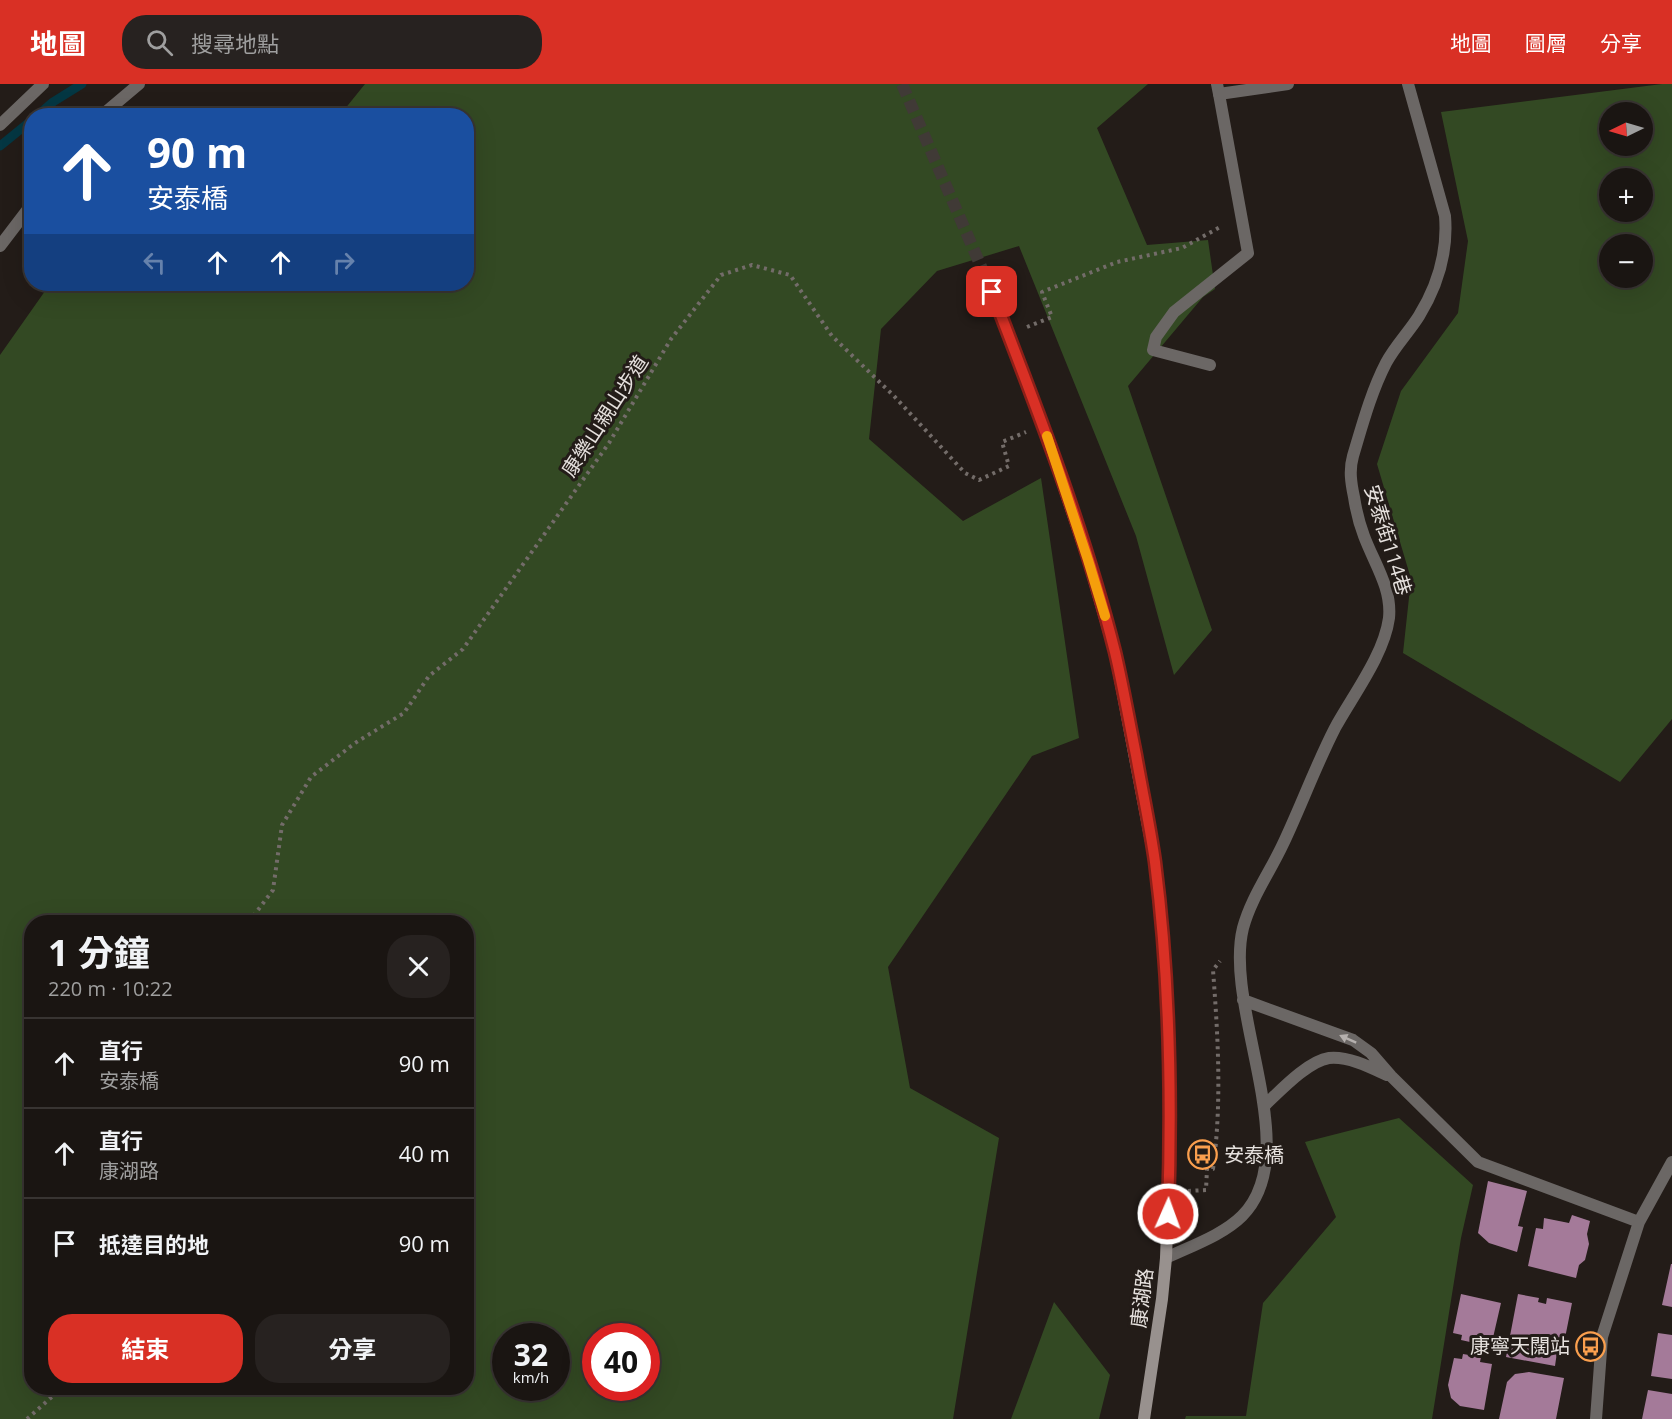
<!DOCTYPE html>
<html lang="zh-TW">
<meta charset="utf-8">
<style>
body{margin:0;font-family:"Open Sans","Noto Sans TC",sans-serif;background:#272220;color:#f1f3f6;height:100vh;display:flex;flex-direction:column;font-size:22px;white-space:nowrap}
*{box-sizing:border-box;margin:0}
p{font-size:20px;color:#9f9f9f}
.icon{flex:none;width:33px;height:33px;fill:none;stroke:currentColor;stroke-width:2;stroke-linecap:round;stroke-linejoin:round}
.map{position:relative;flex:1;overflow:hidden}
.details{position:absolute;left:24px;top:831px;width:450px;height:480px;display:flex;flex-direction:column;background:#1a1512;border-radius:24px;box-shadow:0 6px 24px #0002,0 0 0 2px #383432}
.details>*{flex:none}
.guide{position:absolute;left:24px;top:24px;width:450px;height:183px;border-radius:24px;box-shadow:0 6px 24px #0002,0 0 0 2px #383432;background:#1a4fa0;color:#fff;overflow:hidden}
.needle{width:39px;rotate:265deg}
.fabs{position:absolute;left:1599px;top:18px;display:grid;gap:12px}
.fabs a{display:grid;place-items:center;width:54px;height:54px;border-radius:50%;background:#1a1512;box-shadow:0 6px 24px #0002,0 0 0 2px #383432;font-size:30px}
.speed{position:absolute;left:492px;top:1239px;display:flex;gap:12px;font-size:30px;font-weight:700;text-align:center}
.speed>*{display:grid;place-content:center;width:78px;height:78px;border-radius:50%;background:#1a1512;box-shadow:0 6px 24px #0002,0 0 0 2px #383432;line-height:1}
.speed small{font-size:15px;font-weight:400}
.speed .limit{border:9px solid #d22;background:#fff;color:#111}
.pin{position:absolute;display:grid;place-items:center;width:51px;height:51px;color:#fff;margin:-26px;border-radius:12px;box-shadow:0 3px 9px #0006}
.me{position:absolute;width:66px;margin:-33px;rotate:2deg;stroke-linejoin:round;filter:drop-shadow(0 0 4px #0008)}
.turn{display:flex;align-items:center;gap:21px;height:126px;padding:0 24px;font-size:27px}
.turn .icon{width:78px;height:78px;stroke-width:2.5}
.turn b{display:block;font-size:42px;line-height:51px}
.lanes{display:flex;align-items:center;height:57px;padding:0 24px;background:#0003;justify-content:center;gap:30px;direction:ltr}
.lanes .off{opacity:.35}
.round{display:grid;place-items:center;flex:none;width:63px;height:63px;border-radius:24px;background:#272220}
.headline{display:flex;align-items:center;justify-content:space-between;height:102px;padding:0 24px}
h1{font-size:36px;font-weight:700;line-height:45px}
.cta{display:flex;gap:12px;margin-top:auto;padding:12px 24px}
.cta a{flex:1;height:69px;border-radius:24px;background:#d93025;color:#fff;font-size:24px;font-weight:700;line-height:69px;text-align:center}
.cta a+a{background:#272220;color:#f1f3f6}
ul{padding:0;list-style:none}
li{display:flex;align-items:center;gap:18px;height:90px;padding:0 24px;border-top:2px solid #383432}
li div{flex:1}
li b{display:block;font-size:22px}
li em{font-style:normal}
header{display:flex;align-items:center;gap:36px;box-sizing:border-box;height:84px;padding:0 30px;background:#d93025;color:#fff}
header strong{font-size:28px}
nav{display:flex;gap:33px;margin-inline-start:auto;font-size:21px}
.search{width:420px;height:54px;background:#272220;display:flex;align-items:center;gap:15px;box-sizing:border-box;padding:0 21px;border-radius:24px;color:#9f9f9f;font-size:22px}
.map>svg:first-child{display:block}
</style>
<header>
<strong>地圖</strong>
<div class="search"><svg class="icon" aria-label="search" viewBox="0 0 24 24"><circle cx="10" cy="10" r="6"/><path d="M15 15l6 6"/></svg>搜尋地點</div>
<nav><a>地圖</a><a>圖層</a><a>分享</a></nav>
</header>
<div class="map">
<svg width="1672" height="1335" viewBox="0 0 1672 1335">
<rect width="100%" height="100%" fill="#231c18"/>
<!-- forest -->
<path fill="#334923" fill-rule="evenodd" d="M 365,0 L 1148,0 L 1097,44 L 1147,161 L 1208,156 L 1215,205 L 1203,213 L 1128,302 L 1212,546 L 1174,591 L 1136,452 L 1019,162 L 937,187 L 881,245 L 869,355 L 963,437 L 1041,394 L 1079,654 L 1032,672 L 888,883 L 910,1004 L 999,1054 L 953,1335 L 0,1335 L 0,271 L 50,200 L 466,200 L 466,32 L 340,31 ZM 32,838 L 466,838 L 466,1304 L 32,1304 ZM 506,1252 L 556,1252 L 556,1304 L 506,1304 ZM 596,1252 L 646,1252 L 646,1304 L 596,1304 Z
M 1662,0 L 1672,0 L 1672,635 L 1620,698 L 1403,569 L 1411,495 L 1377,380 L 1401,307 L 1458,229 L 1468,157 L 1441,28 ZM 1610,28 L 1642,28 L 1642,62 L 1610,62 ZM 1610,94 L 1642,94 L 1642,128 L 1610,128 ZM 1610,160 L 1642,160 L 1642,194 L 1610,194 Z
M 1399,1034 L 1473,1101 L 1461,1154 L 1432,1335 L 1185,1335 L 1186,1332 L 1246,1332 L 1263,1219 L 1336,1133 L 1305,1058 Z
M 1054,1218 L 1110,1291 L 1099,1335 L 1011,1335 Z"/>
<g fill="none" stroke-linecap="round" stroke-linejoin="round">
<!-- stream -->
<path stroke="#043743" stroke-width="9" d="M 37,32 L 53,18 L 82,0
M 0,62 L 32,36"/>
</g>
<!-- building -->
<path fill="#a47a99" d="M 1488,1097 L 1527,1107 L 1518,1142 L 1523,1143 L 1517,1168 L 1489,1159 L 1478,1149 Z
M 1572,1131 L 1590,1137 L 1587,1150 L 1589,1160 L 1585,1176 L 1579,1181 L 1576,1194 L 1528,1182 L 1536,1144 L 1543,1145 L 1544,1134 L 1569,1139 Z
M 1671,1180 L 1672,1180 L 1672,1223 L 1662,1221 Z
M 1461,1210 L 1501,1219 L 1492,1258 L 1480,1256 L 1479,1260 L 1461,1256 L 1462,1251 L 1453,1249 Z
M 1518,1210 L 1539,1214 L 1538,1218 L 1546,1220 L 1547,1214 L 1572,1219 L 1562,1269 L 1557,1268 L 1555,1282 L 1506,1273 Z
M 1658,1249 L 1672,1251 L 1672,1295 L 1651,1292 Z
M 1463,1270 L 1481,1273 L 1480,1278 L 1492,1280 L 1484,1326 L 1460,1322 L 1451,1314 L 1448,1301 L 1454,1274 L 1462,1275 Z
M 1529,1288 L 1564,1294 L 1556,1335 L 1499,1335 L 1507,1298 L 1515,1290 Z
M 1648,1306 L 1672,1310 L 1672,1335 L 1642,1335 Z"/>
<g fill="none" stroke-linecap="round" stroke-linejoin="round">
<!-- secondary-tunnel -->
<path stroke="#403a36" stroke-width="12" stroke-dasharray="12 6" stroke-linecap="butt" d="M 902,0 L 992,208"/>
<!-- path -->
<path stroke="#736c69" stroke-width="4" stroke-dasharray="3 4.5" stroke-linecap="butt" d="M 1027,243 L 1052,233 L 1042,208 L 1117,178 L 1182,164 L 1222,142
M 249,838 L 273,806 L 282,741 L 311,693 L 355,659 L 404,629 L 429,592 L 463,565 L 609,359 L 671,255 L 721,191 L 752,181 L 790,191 L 832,252 L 894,312 L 965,389 L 979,396 L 1009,382 L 1002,358 L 1026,348
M 1188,1107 L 1206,1106 L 1207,1085 L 1213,1085 C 1222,1019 1218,952 1213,886 L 1220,877
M 27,1335 L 62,1304"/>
<!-- lane -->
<path stroke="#6b6765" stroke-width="12" d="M 0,41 L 43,0
M 1210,281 L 1153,266 L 1156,253 L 1174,228 L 1248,169 L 1219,10"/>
<!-- street -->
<path stroke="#6b6765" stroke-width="12" d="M 1217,0 L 1219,10 L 1288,0
M 101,32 L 139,0
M 0,162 L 32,120
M 1243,916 L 1353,956 L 1371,969 L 1391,992 L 1478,1078 L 1639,1138
M 1265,1021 C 1280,1007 1308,977 1329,974 C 1348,972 1370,983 1387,991
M 1166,1174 C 1191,1162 1223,1151 1242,1132 C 1306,1068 1223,925 1243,844 C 1251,814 1270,788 1283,760 C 1301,722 1316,681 1335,644 C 1353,611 1384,571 1389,534 C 1392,504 1374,479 1364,452 C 1359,439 1356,426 1354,413 C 1351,399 1349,386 1353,372 C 1362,342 1371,308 1386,279 C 1395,262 1409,248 1419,232 C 1438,201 1448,168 1445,132 L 1408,0
M 1596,1335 L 1602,1253 L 1639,1138 L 1672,1078"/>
<!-- secondary -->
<path stroke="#98918e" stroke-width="12" d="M 992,208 L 1043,341 L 1088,475 L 1115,569 L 1155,779 L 1166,890 L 1170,980 L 1169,1091 L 1166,1174 L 1162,1215 L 1144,1335"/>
</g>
<!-- one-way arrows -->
<defs><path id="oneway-solid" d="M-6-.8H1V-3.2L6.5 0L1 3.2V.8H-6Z" transform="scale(1.5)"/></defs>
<use fill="#b5b0ae" href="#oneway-solid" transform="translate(1348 955) rotate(-156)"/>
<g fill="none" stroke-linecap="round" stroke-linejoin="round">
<defs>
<path id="route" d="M 992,208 C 1038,327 1084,445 1115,568 C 1123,602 1129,637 1136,671 C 1142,706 1150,742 1155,778 C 1170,895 1172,1012 1168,1130"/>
</defs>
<!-- route casing -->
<use href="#route" stroke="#8d1f18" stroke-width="15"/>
<!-- route -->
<use href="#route" stroke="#d93025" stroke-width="10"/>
<!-- slow -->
<path stroke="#f59e0b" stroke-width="10" d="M 1047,352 L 1088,476 L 1105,532"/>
</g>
<!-- icons -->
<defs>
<symbol id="bus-ring" viewBox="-11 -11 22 22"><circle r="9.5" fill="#231c18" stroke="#fa9f4e" stroke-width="1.5"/><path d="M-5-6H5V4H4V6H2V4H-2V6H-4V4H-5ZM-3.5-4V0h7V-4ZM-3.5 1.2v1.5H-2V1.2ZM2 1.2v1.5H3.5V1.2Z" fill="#fa9f4e"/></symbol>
</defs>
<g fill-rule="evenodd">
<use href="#bus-ring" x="1186" y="1054" width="33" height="33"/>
<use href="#bus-ring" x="1574" y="1246" width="33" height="33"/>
</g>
<g text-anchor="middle" stroke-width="6" stroke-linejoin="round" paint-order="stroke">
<!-- street labels -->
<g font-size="20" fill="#e6e1de" stroke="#231c18">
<text transform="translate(605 332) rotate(-57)" y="7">康樂山親山步道</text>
<text transform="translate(1388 456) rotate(73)" y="7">安泰街114巷</text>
<text transform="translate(1142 1214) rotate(-83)" y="7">康湖路</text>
</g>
<!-- poi labels -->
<g font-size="20" fill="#e6e1de" stroke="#231c18" text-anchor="start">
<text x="1224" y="1078">安泰橋</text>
<text x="1570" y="1269" text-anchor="end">康寧天闊站</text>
</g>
</g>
</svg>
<div class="fabs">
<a><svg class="needle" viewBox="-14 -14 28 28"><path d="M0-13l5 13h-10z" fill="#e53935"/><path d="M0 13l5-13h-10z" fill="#9f9f9f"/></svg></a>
<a>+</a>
<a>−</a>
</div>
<div class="speed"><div>32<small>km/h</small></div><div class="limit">40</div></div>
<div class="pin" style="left:992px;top:208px;background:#d93025"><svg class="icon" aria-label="arrive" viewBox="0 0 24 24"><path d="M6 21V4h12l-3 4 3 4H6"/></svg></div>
<svg class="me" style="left:1168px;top:1130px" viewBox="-20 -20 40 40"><circle r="17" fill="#d93025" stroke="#fff" stroke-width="3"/><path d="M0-11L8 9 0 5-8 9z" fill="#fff"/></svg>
<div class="guide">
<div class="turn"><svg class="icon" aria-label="ahead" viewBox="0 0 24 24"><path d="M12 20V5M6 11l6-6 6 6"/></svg><div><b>90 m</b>安泰橋</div></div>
<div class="lanes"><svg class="icon off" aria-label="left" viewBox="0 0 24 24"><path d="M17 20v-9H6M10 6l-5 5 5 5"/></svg><svg class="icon" aria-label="ahead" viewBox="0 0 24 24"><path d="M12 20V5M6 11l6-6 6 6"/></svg><svg class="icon" aria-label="ahead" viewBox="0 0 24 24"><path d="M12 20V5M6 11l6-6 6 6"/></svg><svg class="icon off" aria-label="right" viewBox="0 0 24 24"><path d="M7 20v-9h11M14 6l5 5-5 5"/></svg></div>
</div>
<section class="details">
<div class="headline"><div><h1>1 分鐘</h1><p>220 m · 10:22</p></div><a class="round"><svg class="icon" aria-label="close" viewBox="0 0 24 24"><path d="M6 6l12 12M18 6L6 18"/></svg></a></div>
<ul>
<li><svg class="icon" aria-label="ahead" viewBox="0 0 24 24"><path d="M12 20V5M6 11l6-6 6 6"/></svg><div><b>直行</b><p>安泰橋</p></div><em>90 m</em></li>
<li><svg class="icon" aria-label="ahead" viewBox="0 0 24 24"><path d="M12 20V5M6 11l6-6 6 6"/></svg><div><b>直行</b><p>康湖路</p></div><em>40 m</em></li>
<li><svg class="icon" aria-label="arrive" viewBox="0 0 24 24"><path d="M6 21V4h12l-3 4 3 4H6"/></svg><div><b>抵達目的地</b></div><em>90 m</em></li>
</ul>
<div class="cta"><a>結束</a><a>分享</a></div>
</section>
</div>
